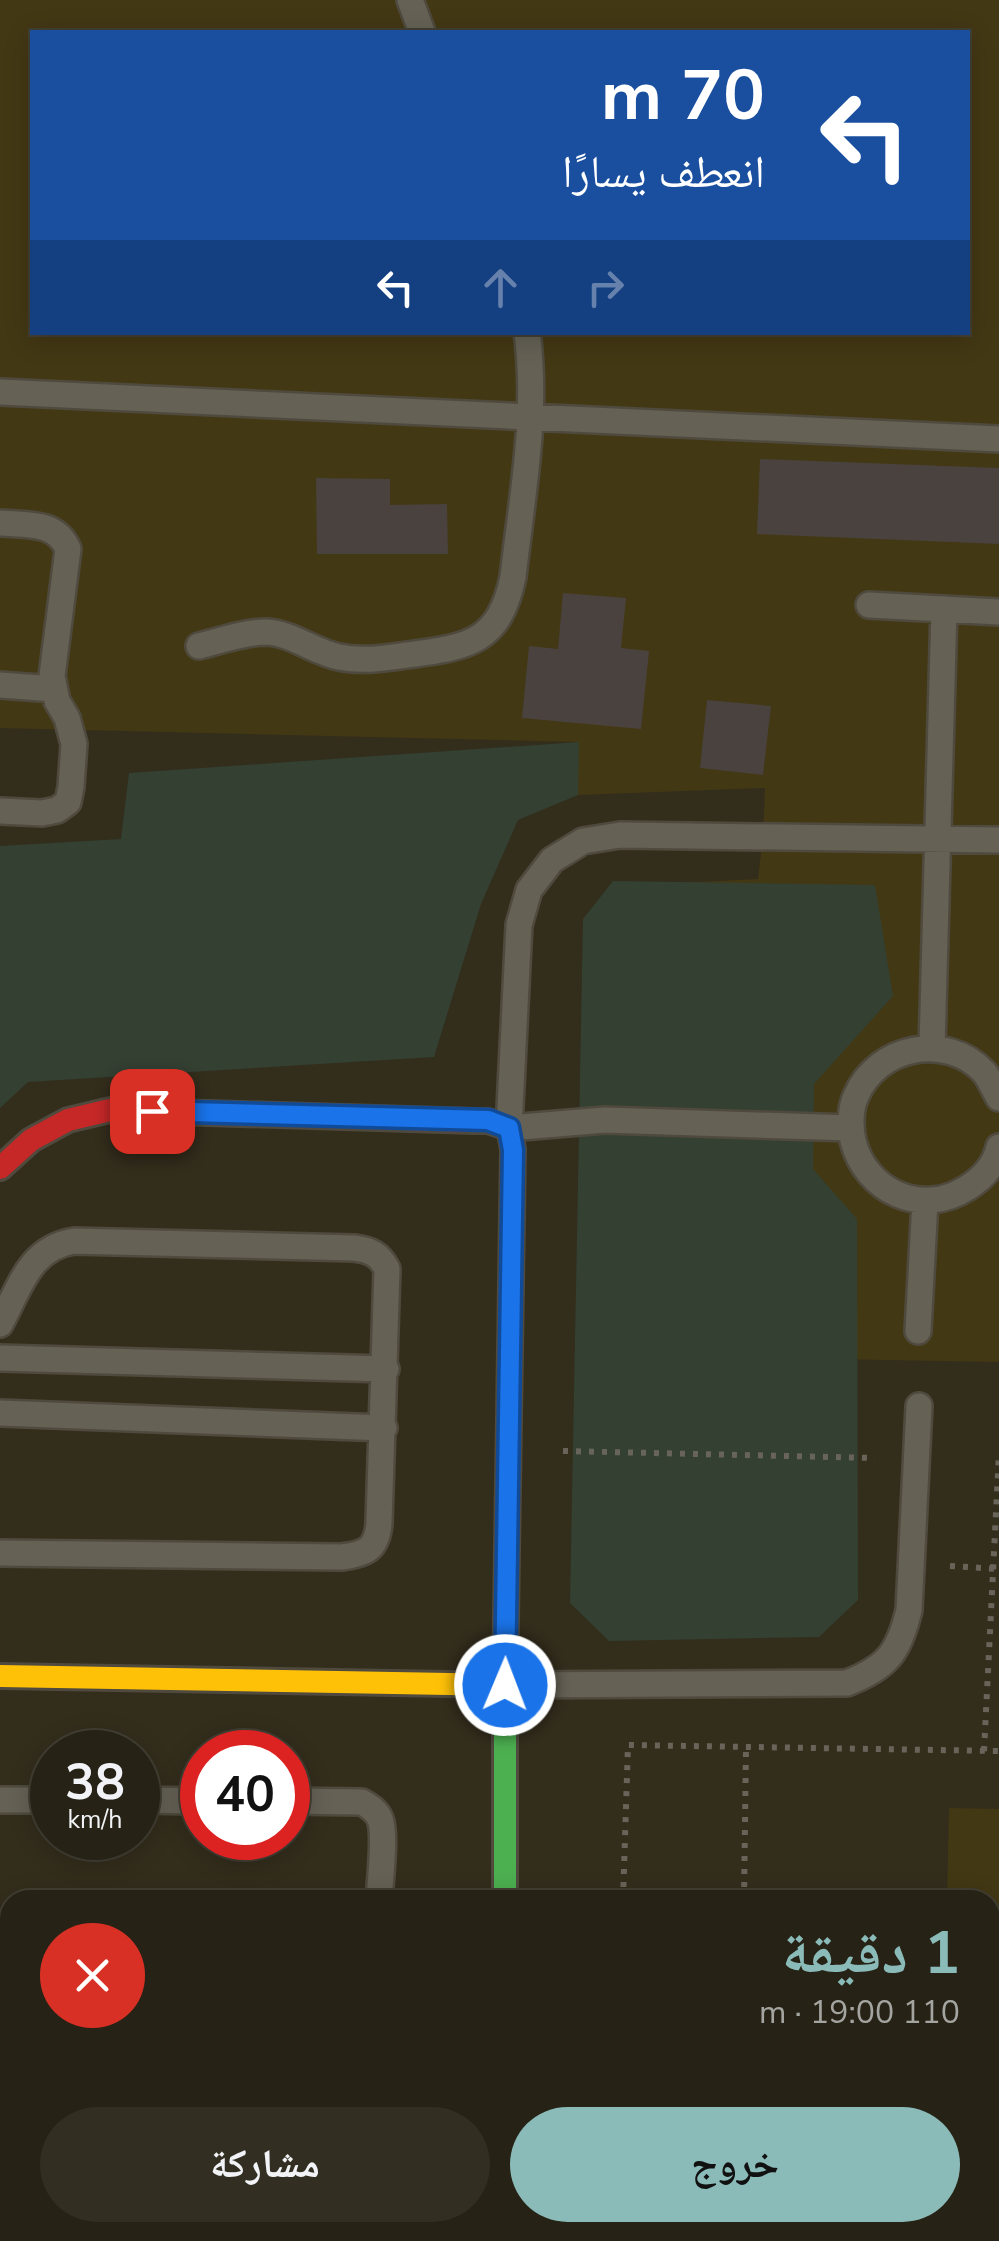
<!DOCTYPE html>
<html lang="ar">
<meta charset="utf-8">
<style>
body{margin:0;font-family:"Nunito Sans","Noto Naskh Arabic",sans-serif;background:#322f22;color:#f1f3f6;direction:rtl;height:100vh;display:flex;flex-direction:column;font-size:38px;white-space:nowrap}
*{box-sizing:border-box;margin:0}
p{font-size:32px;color:#a4a4a0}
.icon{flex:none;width:55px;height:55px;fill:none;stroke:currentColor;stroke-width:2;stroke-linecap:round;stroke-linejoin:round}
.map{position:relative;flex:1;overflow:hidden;direction:ltr}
.sheet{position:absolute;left:0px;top:1890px;width:1000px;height:352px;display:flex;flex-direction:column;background:#262215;border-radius:30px 30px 0 0;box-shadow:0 5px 25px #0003,0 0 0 2px #423f34;direction:rtl}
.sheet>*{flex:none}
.banner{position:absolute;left:30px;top:30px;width:940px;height:305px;border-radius:0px;box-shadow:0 5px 25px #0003,0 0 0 2px #423f34;direction:rtl;background:#1a4fa0;color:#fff;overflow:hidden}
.speed{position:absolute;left:30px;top:1730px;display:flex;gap:20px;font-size:50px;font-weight:700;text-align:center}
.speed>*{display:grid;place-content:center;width:130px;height:130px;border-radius:50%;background:#262215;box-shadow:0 5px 25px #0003,0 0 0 2px #423f34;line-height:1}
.speed small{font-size:25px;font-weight:400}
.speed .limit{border:15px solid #d22;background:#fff;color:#111}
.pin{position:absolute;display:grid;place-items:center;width:85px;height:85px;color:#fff;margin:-42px;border-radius:20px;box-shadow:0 5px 15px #0006}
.me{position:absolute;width:110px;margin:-55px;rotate:1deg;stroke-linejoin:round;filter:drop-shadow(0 0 8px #0008)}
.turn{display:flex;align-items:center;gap:35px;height:210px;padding:0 40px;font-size:45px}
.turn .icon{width:130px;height:130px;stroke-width:2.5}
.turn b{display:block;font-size:70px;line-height:85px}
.lanes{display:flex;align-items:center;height:95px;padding:0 40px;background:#0003;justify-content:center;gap:50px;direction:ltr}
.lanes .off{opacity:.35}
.round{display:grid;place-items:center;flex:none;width:105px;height:105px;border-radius:52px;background:#322f22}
.headline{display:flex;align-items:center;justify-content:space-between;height:170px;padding:0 40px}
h1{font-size:60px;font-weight:700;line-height:75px;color:#8bbbb9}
.button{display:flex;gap:20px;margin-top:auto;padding:20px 40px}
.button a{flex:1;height:115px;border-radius:60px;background:#8bbbb9;color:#111;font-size:40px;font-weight:700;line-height:115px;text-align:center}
.button a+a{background:#322f22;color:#f1f3f6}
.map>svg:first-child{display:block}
</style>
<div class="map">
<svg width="999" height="2241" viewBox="0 0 999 2241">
<rect width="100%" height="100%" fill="#332d1c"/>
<!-- built -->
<path fill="#433814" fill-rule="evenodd" d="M 0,0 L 999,0 L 999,1362 L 597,1355 L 656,884 L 758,879 L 763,836 L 765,788 L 578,795 L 578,742 L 0,728 ZM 32,32 L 968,32 L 968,332 L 32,332 Z
M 949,1808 L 999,1809 L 999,2241 L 831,2241 L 831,2233 L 990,2232 L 990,1900 L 947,1900 Z"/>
<!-- green -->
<path fill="#334032" d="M 579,742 L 578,795 L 518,820 L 481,904 L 434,1057 L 28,1082 L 0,1108 L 0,846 L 121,839 L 129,773 Z
M 613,881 L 875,885 L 893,996 L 814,1084 L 813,1169 L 857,1219 L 858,1600 L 819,1637 L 609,1641 L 570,1603 L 583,919 Z"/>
<!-- building -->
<path fill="#4a423e" d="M 760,459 L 999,468 L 999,544 L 757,534 Z
M 316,478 L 390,479 L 390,505 L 447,504 L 448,554 L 317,554 Z
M 563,593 L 626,598 L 621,648 L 649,651 L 641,729 L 522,718 L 529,646 L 558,649 Z
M 707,700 L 771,706 L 763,775 L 700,768 Z
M 990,2068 L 999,2069 L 999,2241 L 831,2241 L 831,2232 L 990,2232 Z"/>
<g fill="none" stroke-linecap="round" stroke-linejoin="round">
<defs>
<path id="lane" d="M 410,0 L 422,32
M 0,392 L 999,439
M 0,523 C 27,525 56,521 68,549 L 52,676 L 57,701 L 67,718 L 74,744 L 71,787 L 68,802 L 57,810 L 42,813 L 0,811
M 869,605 L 999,612
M 199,646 C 220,641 244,632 266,632 C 292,633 314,652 339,657 C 362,662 385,658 407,655 C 467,647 499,644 513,577 C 522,497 538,413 527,332
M 0,685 L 53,689
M 932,1047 L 944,609
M 999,1098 C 994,1090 990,1079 984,1072 C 946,1032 877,1046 856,1096 C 850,1109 850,1127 853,1141 C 866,1192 922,1217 967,1188 C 982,1179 995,1165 999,1147
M 850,1128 L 605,1120 L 509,1128 L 519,925 L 529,890 L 552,860 L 583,841 L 620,835 L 999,840
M 0,1324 C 20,1288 29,1248 74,1241 L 354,1248 C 371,1250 379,1254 387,1269 L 379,1523 C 377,1549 366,1554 342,1557 L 0,1553
M 918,1331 L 925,1201
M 0,1358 L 386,1369
M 0,1413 L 384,1428
M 505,1685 L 847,1683 C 888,1667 899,1652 909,1610 L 919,1406
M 0,1800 L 52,1800
M 138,1800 L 202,1801
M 288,1801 L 362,1802 C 369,1806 377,1811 380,1819 C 386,1834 380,1882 379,1900
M 0,1935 L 10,1935
M 0,1996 L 10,1996
M 0,2046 L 10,2070"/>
<path id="fast" d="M 475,1121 L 488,1121 L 509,1128 L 513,1149 L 505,1685 L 505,1900
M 0,2204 L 10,2213
M 498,2241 L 503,2232"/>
<path id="slow" d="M 0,1676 L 505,1685
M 43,2232 L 62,2241"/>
<path id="jam" d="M 0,1168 L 31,1140 L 68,1120 L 110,1110 L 475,1121"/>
</defs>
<!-- lane casing -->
<use href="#lane" stroke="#4f4a3d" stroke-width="30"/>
<!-- fast casing -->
<use href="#fast" stroke="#4f4a3d" stroke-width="28"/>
<!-- slow casing -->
<use href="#slow" stroke="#4f4a3d" stroke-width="28"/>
<!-- jam casing -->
<use href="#jam" stroke="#4f4a3d" stroke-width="28"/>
<!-- path -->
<path stroke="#686459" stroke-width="6" stroke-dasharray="5 8" stroke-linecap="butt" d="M 563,1451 L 875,1458
M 950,1566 L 999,1569
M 984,1751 L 999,1453
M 623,1900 L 628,1745 L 999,1751
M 744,1900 L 746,1747
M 612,2241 L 612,2232
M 739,2241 L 739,2232"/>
<!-- lane -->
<use href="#lane" stroke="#656155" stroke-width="25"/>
<!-- fast -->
<use href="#fast" stroke="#4caf50" stroke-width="22"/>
<!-- slow -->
<use href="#slow" stroke="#ffc107" stroke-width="22"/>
<!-- jam -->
<use href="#jam" stroke="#c62828" stroke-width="22"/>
</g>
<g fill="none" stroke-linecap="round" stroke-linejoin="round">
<defs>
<path id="route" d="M 152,1111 L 488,1120 L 509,1128 L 513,1150 L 505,1685"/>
</defs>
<!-- route casing -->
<use href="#route" stroke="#114b97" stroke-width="25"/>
<!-- route -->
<use href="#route" stroke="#1a73e8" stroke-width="18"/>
</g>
</svg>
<div class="speed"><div>38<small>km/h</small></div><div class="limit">40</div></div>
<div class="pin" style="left:152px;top:1111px;background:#d93025"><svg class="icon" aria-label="arrive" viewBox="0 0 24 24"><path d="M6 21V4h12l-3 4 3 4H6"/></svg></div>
<svg class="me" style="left:505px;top:1685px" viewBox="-20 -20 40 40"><circle r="17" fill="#1a73e8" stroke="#fff" stroke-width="3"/><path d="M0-11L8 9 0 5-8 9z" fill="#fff"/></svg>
<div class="banner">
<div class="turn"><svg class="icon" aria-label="left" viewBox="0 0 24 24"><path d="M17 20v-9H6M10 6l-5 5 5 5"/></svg><div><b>70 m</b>انعطف يسارًا</div></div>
<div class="lanes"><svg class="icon" aria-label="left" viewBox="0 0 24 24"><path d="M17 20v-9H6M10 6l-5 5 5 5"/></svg><svg class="icon off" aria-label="ahead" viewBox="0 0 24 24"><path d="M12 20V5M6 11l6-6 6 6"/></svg><svg class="icon off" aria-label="right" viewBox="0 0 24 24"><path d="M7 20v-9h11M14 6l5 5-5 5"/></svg></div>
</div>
<section class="sheet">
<div class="headline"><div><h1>1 دقيقة</h1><p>110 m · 19:00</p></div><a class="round" style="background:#d93025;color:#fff"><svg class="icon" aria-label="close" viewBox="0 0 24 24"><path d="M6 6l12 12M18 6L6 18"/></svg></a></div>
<div class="button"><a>خروج</a><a>مشاركة</a></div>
</section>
</div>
